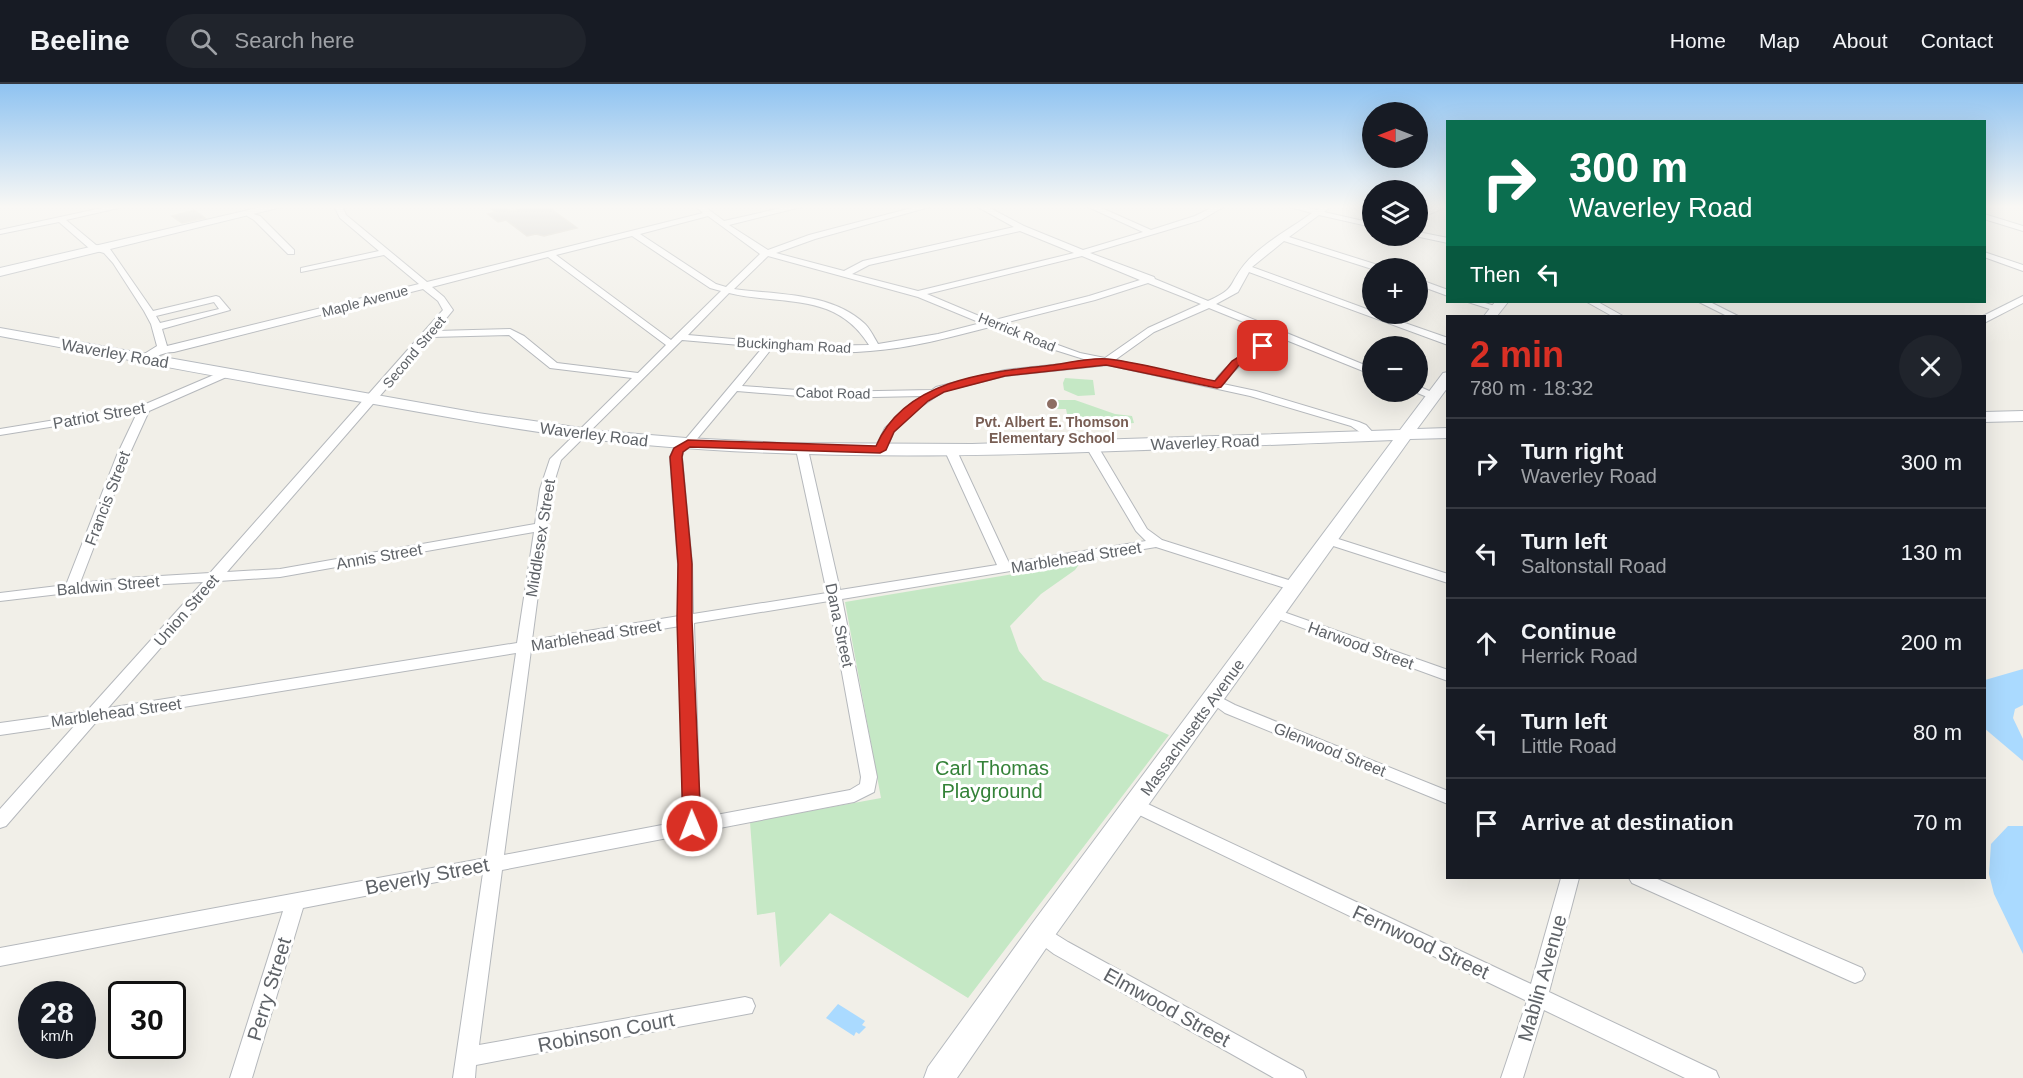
<!DOCTYPE html>
<meta charset="utf-8">
<style>
body{margin:0;font-family:Arial,sans-serif;background:#20242c;color:#f1f3f6;height:100vh;display:flex;flex-direction:column;font-size:22px;white-space:nowrap}
*{box-sizing:border-box;margin:0}
p{font-size:20px;color:#9ea1a6}
.icon{flex:none;width:33px;height:33px;fill:none;stroke:currentColor;stroke-width:2;stroke-linecap:round;stroke-linejoin:round}
.map{position:relative;flex:1;overflow:hidden}
.panel{position:absolute;left:1446px;top:231px;width:540px;height:564px;display:flex;flex-direction:column;background:#171b24;border-radius:0px;box-shadow:0 6px 24px #0002}
.panel>*{flex:none}
.banner{position:absolute;left:1446px;top:36px;width:540px;height:183px;border-radius:0px;box-shadow:0 6px 24px #0002;background:#0b6e4f;color:#fff;overflow:hidden}
.needle{width:39px;rotate:270deg}
.tools{position:absolute;left:1362px;top:18px;display:grid;gap:12px}
.tools a{display:grid;place-items:center;width:66px;height:66px;border-radius:50%;background:#171b24;box-shadow:0 6px 24px #0002;font-size:30px}
.speed{position:absolute;left:18px;top:897px;display:flex;gap:12px;font-size:30px;font-weight:700;text-align:center}
.speed>*{display:grid;place-content:center;width:78px;height:78px;border-radius:50%;background:#171b24;box-shadow:0 6px 24px #0002;line-height:1}
.speed small{font-size:15px;font-weight:400}
.speed .limit{border:3px solid #111;border-radius:9px;background:#fff;color:#111}
.pin{position:absolute;display:grid;place-items:center;width:51px;height:51px;color:#fff;margin:-26px;border-radius:12px;box-shadow:0 3px 9px #0006}
.me{position:absolute;width:66px;margin:-33px;rotate:359deg;stroke-linejoin:round;filter:drop-shadow(0 0 4px #0008)}
.turn{display:flex;align-items:center;gap:21px;height:126px;padding:0 24px;font-size:27px}
.turn .icon{width:78px;height:78px;stroke-width:2.5}
.turn b{display:block;font-size:42px;line-height:51px}
.then{display:flex;align-items:center;height:57px;padding:0 24px;background:#0003;gap:12px;font-size:22px}
.round{display:grid;place-items:center;flex:none;width:63px;height:63px;border-radius:32px;background:#20242c}
.headline{display:flex;align-items:center;justify-content:space-between;height:102px;padding:0 24px}
h1{font-size:36px;font-weight:800;line-height:45px;color:#d93025}
ul{padding:0;list-style:none}
li{display:flex;align-items:center;gap:18px;height:90px;padding:0 24px;border-top:2px solid #363941}
li div{flex:1}
li b{display:block;font-size:22px}
li em{font-style:normal}
header{display:flex;align-items:center;gap:36px;box-sizing:border-box;height:84px;padding:0 30px;background:#171b24;border-bottom:2px solid #363941}
header strong{font-size:28px}
nav{display:flex;gap:33px;margin-inline-start:auto;font-size:21px}
.search{width:420px;height:54px;background:#20242c;display:flex;align-items:center;gap:15px;box-sizing:border-box;padding:0 21px;border-radius:33px;color:#9ea1a6;font-size:22px}
.map>svg:first-child{display:block}
</style>
<header>
<strong>Beeline</strong>
<div class="search"><svg class="icon" aria-label="search" viewBox="0 0 24 24"><circle cx="10" cy="10" r="6"/><path d="M15 15l6 6"/></svg>Search here</div>
<nav><a>Home</a><a>Map</a><a>About</a><a>Contact</a></nav>
</header>
<div class="map">
<svg width="2023" height="994" viewBox="0 0 2023 994">
<rect width="100%" height="100%" fill="#f1efe8"/>
<!-- green -->
<path fill="#c5e8c5" d="M 1065,294 L 1093,296 L 1095,311 L 1078,312 L 1064,306 L 1063,299 Z
M 1048,316 L 1075,316 L 1115,330 L 1132,332 L 1134,339 L 1070,344 L 1066,325 L 1051,325 L 1053,320 Z
M 1080,479 L 1075,486 L 1041,510 L 1010,542 L 1019,567 L 1043,596 L 1169,651 L 968,914 L 830,829 L 780,883 L 775,828 L 757,831 L 750,738 L 881,714 L 845,518 Z"/>
<!-- water -->
<path fill="#aadaff" d="M 2023,585 L 2023,621 L 2015,625 L 2013,634 L 2023,655 L 2023,677 L 1984,644 L 1985,596 Z
M 2008,742 L 2023,742 L 2023,870 L 1994,810 L 1989,790 L 1991,760 Z
M 838,920 L 865,937 L 862,941 L 866,943 L 859,950 L 856,948 L 854,952 L 826,934 Z"/>
<!-- building -->
<path fill="#cccac5" stroke="#d6d1c6" stroke-width="1.5" d="M 487,122 L 503,122 L 510,127 L 547,122 L 577,144 L 544,152 L 536,150 L 527,152 L 506,136 L 498,138 L 488,130 L 495,128 Z
M 194,126 L 205,134 L 182,139 L 172,132 Z"/>
<g fill="none" stroke-linecap="round" stroke-linejoin="round">
<defs>
<path id="street" d="M 111,122 L 127,122 L 66,136 L 96,161 L 110,165 L 153,227 L 216,212 L 219,213 L 230,226 L 162,245 L 167,262 L 419,200 L 384,171 L 301,188 L 301,184 L 379,167 L 340,134 L 334,122 L 342,122 L 346,131 L 427,198 L 703,129 L 695,122 L 704,122 L 724,137 L 790,122 L 805,122 L 729,141 L 768,166 L 809,151 L 919,122 L 933,122 L 815,155 L 776,169 L 844,187 L 863,177 L 1014,143 L 976,122 L 986,122 L 1024,142 L 1083,166 L 1143,148 L 1086,122 L 1097,122 L 1151,146 L 1195,132 L 1215,122 L 1225,122 L 1201,136 L 1090,169 L 1154,193 L 1155,195 L 1208,217 C 1237,204 1228,201 1244,181 C 1261,160 1290,145 1312,129 L 1286,122 L 1301,122 L 1317,126 L 1322,122 L 1331,122 L 1324,128 L 1372,139 L 1372,143 L 1319,131 L 1289,153 L 1381,182 L 1382,184 L 1372,185 L 1284,157 L 1252,183 L 1372,227 L 1372,230 L 1379,230 L 1448,254 L 1448,261 L 1249,188 L 1238,208 L 1216,220 L 1372,284 L 1372,290 L 1368,289 L 1286,256 C 1261,265 1239,278 1223,300 L 1256,307 L 1359,338 L 1366,341 L 1376,352 L 1370,355 L 1351,342 L 1250,312 L 1108,281 L 1005,292 L 944,307 L 919,324 L 894,347 L 886,366 L 880,369 L 874,366 L 885,344 L 922,312 L 825,314 L 737,307 L 692,361 L 683,368 L 682,373 L 692,480 L 693,530 L 827,509 L 797,370 L 801,362 L 805,361 L 811,364 L 809,370 L 840,506 L 997,481 L 944,365 L 950,362 L 956,365 L 1009,479 L 1146,457 L 1136,447 L 1085,361 L 1091,358 L 1097,361 L 1147,445 L 1162,456 L 1298,499 L 1300,502 L 1298,505 L 1288,505 L 1156,463 L 842,515 L 877,693 L 874,708 L 854,718 L 502,786 L 479,961 L 745,913 L 752,915 L 755,922 L 752,929 L 476,981 L 475,994 L 453,994 L 483,789 L 303,824 L 252,994 L 230,994 L 283,827 L 0,882 L 0,864 L 486,774 L 516,569 L 97,637 L 6,742 L 0,744 L 0,725 L 76,640 L 0,651 L 0,639 L 87,627 L 203,498 L 127,502 L 0,517 L 0,509 L 66,501 L 117,371 L 137,329 L 0,351 L 0,345 L 141,322 L 223,287 L 231,287 L 231,291 L 149,327 L 129,371 L 80,499 L 127,494 L 210,489 L 443,226 L 438,217 L 423,205 L 174,268 C 160,268 152,277 141,276 L 141,272 L 157,262 L 151,240 L 144,227 L 113,179 L 104,169 L 90,165 L 59,138 L 0,150 L 0,146 ZM 708,132 L 760,170 L 726,203 L 716,200 L 640,150 ZM 1020,147 L 1074,169 L 918,207 L 852,190 L 869,181 ZM 632,152 L 710,204 L 721,207 L 671,256 L 556,171 ZM 768,172 L 918,213 L 981,239 L 938,250 L 878,260 C 874,253 870,245 865,240 C 831,208 777,211 734,205 ZM 1082,172 L 1140,196 L 1089,212 L 991,237 L 927,210 ZM 548,173 L 666,261 L 638,289 L 557,279 L 524,252 L 510,245 L 436,247 L 453,226 L 444,213 L 432,203 ZM 1148,199 L 1201,220 L 1148,244 L 1105,274 L 1080,269 L 1000,240 L 1095,216 ZM 729,209 C 783,222 835,207 869,261 L 812,262 L 688,251 ZM 214,218 L 219,225 L 160,239 L 156,232 ZM 1209,224 L 1278,252 C 1252,262 1230,276 1214,298 L 1115,276 L 1154,248 ZM 990,243 L 1017,254 L 1090,277 L 1005,286 L 936,303 L 932,306 L 825,308 L 742,302 L 772,264 C 805,267 838,270 870,267 C 911,264 951,253 990,243 ZM 509,251 L 550,284 L 632,294 L 550,375 L 540,405 L 535,440 L 280,485 L 227,488 L 431,253 ZM 682,256 L 763,263 L 684,357 L 674,364 L 670,373 L 678,480 L 679,532 L 532,556 L 552,405 L 561,376 ZM 534,448 L 517,559 L 108,624 L 219,497 L 280,493 ZM 829,517 L 861,693 L 860,700 L 850,706 L 700,734 L 694,539 ZM 680,542 L 683,737 L 504,771 L 531,566 Z
M 1434,123 L 1441,125 L 1418,135 L 1418,130 Z
M 247,128 L 260,132 L 294,166 L 294,170 L 288,170 L 254,136 L 247,132 Z
M 1984,130 L 2023,142 L 2023,147 L 1984,135 Z
M 1418,148 L 1448,154 L 1448,159 L 1415,152 L 1418,152 Z
M 1984,168 L 2023,181 L 2023,187 L 1984,173 Z
M 1418,195 L 1448,206 L 1448,212 L 1418,201 Z
M 2023,212 L 2023,219 L 1984,239 L 1983,232 Z
M 1468,218 L 1482,218 L 1501,224 L 1496,227 Z
M 1587,218 L 1598,218 L 1623,232 L 1612,232 Z
M 1699,218 L 1710,218 L 1738,232 L 1727,232 Z
M 1418,302 L 1436,310 L 1437,312 L 1432,315 L 1415,308 L 1418,308 Z
M 1329,452 L 1448,490 L 1448,499 L 1324,459 L 1323,456 L 1324,453 Z
M 1275,525 L 1448,586 L 1448,597 L 1270,532 L 1268,529 Z
M 1214,610 L 1235,621 L 1448,707 L 1448,720 L 1225,629 L 1206,615 L 1209,611 Z
M 1135,714 L 1531,900 L 1561,794 L 1579,794 L 1549,908 L 1716,987 L 1719,994 L 1685,994 L 1544,926 L 1523,994 L 1501,994 L 1527,917 L 1129,726 L 1126,721 L 1129,716 Z
M 1629,794 L 1655,794 L 1862,884 L 1865,890 L 1862,896 L 1855,899 L 1848,896 L 1632,799 Z
M 1041,841 L 1068,858 L 1303,987 L 1306,994 L 1274,994 L 1054,870 L 1034,855 L 1031,849 L 1034,843 Z"/>
<path id="secondary" d="M 266,122 L 286,122 L 0,192 L 0,184 Z
M 1495,218 L 1508,218 L 1497,232 L 1484,232 Z
M 0,244 L 478,329 L 602,347 L 686,354 L 781,359 L 972,360 L 1400,346 L 1443,289 L 1448,288 L 1448,303 L 1417,345 L 1448,344 L 1448,354 L 1410,355 L 1051,857 L 957,994 L 924,994 L 928,983 L 1031,841 L 1393,356 C 1144,365 894,383 646,361 C 555,353 465,336 374,320 C 249,299 125,275 0,252 Z
M 2023,327 L 2023,337 L 1984,338 L 1984,328 Z"/>
</defs>
<!-- street casing -->
<use href="#street" stroke="#b5b8bc" stroke-width="2"/>
<!-- secondary casing -->
<use href="#secondary" stroke="#b6babf" stroke-width="2"/>
<!-- street -->
<use href="#street" fill="#fff" fill-rule="evenodd"/>
<!-- secondary -->
<use href="#secondary" fill="#fff" fill-rule="evenodd"/>
</g>
<!-- sky -->
<linearGradient id="sky" x2="0" y2="1"><stop stop-color="#8fc3f1"/><stop offset="0.47" stop-color="#f9f8f5"/><stop offset="1" stop-color="#f9f8f5" stop-opacity="0"/></linearGradient>
<rect width="2023" height="261" fill="url(#sky)"/>
<!-- route -->
<path fill="#d93025" stroke="#8d1f18" stroke-width="1.5" d="M 1259,260 L 1268,262 L 1239,281 L 1221,303 L 1217,304 L 1106,281 L 1005,292 L 944,308 L 928,317 L 894,348 L 886,366 L 880,369 L 690,363 L 683,368 L 682,373 L 692,480 L 692,536 L 701,742 L 698,747 L 692,749 L 686,747 L 683,742 L 677,536 L 678,480 L 670,373 L 674,364 L 688,356 L 876,362 C 905,295 989,288 1053,281 C 1070,279 1090,273 1108,275 C 1143,279 1180,290 1215,297 L 1232,277 Z"/>
<!-- markers -->
<circle fill="#8d6e63" stroke="#fff" stroke-width="2" cx="1052" cy="320" r="6"/>
<g text-anchor="middle" stroke-width="6" stroke-linejoin="round" paint-order="stroke">
<!-- far-street labels -->
<g font-size="14" fill="#5f6368" stroke="#fff">
<text transform="translate(365 217) rotate(-15)" y="5">Maple Avenue</text>
<text transform="translate(1017 248) rotate(22)" y="5">Herrick Road</text>
<text transform="translate(794 261) rotate(3)" y="5">Buckingham Road</text>
<text transform="translate(414 268) rotate(-50)" y="5">Second Street</text>
<text transform="translate(833 309) rotate(1)" y="5">Cabot Road</text>
</g>
<!-- far-education labels -->
<g font-size="14" font-weight="bold" fill="#785e54" stroke="#fff">
<text x="1052" y="343">Pvt. Albert E. Thomson<tspan x="1052" dy="16">Elementary School</tspan></text>
</g>
<!-- street labels -->
<g font-size="16" fill="#5f6368" stroke="#fff">
<text transform="translate(115 269) rotate(10)" y="6">Waverley Road</text>
<text transform="translate(99 331) rotate(-10)" y="6">Patriot Street</text>
<text transform="translate(594 350) rotate(7)" y="6">Waverley Road</text>
<text transform="translate(1205 358) rotate(-2)" y="6">Waverley Road</text>
<text transform="translate(107 414) rotate(-69)" y="6">Francis Street</text>
<text transform="translate(540 454) rotate(-81)" y="6">Middlesex Street</text>
<text transform="translate(379 472) rotate(-10)" y="6">Annis Street</text>
<text transform="translate(1076 473) rotate(-9)" y="6">Marblehead Street</text>
<text transform="translate(108 501) rotate(-5)" y="6">Baldwin Street</text>
<text transform="translate(186 526) rotate(-49)" y="6">Union Street</text>
<text transform="translate(840 541) rotate(78)" y="6">Dana Street</text>
<text transform="translate(596 551) rotate(-9)" y="6">Marblehead Street</text>
<text transform="translate(1361 561) rotate(20)" y="6">Harwood Street</text>
<text transform="translate(116 628) rotate(-8)" y="6">Marblehead Street</text>
<text transform="translate(1192 643) rotate(-54)" y="6">Massachusetts Avenue</text>
<text transform="translate(1330 665) rotate(22)" y="6">Glenwood Street</text>
</g>
<!-- near-park labels -->
<g font-size="20" fill="#348238" stroke="#fff">
<text x="992" y="691">Carl Thomas<tspan x="992" dy="23">Playground</tspan></text>
</g>
<!-- near-street labels -->
<g font-size="20" fill="#5f6368" stroke="#fff">
<text transform="translate(427 792) rotate(-11)" y="7">Beverly Street</text>
<text transform="translate(1421 858) rotate(25)" y="7">Fernwood Street</text>
<text transform="translate(1542 894) rotate(-74)" y="7">Mablin Avenue</text>
<text transform="translate(269 905) rotate(-73)" y="7">Perry Street</text>
<text transform="translate(1167 923) rotate(29)" y="7">Elmwood Street</text>
<text transform="translate(606 948) rotate(-11)" y="7">Robinson Court</text>
</g>
</g>
</svg>
<div class="tools">
<a><svg class="needle" viewBox="-14 -14 28 28"><path d="M0-13l5 13h-10z" fill="#e53935"/><path d="M0 13l5-13h-10z" fill="#9ea1a6"/></svg></a>
<a><svg class="icon" aria-label="layers" viewBox="0 0 24 24"><path d="M12 4l9 5-9 5-9-5zM3 14l9 5 9-5"/></svg></a>
<a>+</a>
<a>−</a>
</div>
<div class="speed"><div>28<small>km/h</small></div><div class="limit">30</div></div>
<div class="pin" style="left:1263px;top:262px;background:#d93025"><svg class="icon" aria-label="arrive" viewBox="0 0 24 24"><path d="M6 21V4h12l-3 4 3 4H6"/></svg></div>
<svg class="me" style="left:692px;top:742px" viewBox="-20 -20 40 40"><circle r="17" fill="#d93025" stroke="#fff" stroke-width="3"/><path d="M0-11L8 9 0 5-8 9z" fill="#fff"/></svg>
<div class="banner">
<div class="turn"><svg class="icon" aria-label="right" viewBox="0 0 24 24"><path d="M7 20v-9h11M14 6l5 5-5 5"/></svg><div><b>300 m</b>Waverley Road</div></div>
<div class="then">Then<svg class="icon" aria-label="left" viewBox="0 0 24 24"><path d="M17 20v-9H6M10 6l-5 5 5 5"/></svg></div>
</div>
<section class="panel">
<div class="headline"><div><h1>2 min</h1><p>780 m · 18:32</p></div><a class="round"><svg class="icon" aria-label="close" viewBox="0 0 24 24"><path d="M6 6l12 12M18 6L6 18"/></svg></a></div>
<ul>
<li><svg class="icon" aria-label="right" viewBox="0 0 24 24"><path d="M7 20v-9h11M14 6l5 5-5 5"/></svg><div><b>Turn right</b><p>Waverley Road</p></div><em>300 m</em></li>
<li><svg class="icon" aria-label="left" viewBox="0 0 24 24"><path d="M17 20v-9H6M10 6l-5 5 5 5"/></svg><div><b>Turn left</b><p>Saltonstall Road</p></div><em>130 m</em></li>
<li><svg class="icon" aria-label="ahead" viewBox="0 0 24 24"><path d="M12 20V5M6 11l6-6 6 6"/></svg><div><b>Continue</b><p>Herrick Road</p></div><em>200 m</em></li>
<li><svg class="icon" aria-label="left" viewBox="0 0 24 24"><path d="M17 20v-9H6M10 6l-5 5 5 5"/></svg><div><b>Turn left</b><p>Little Road</p></div><em>80 m</em></li>
<li><svg class="icon" aria-label="arrive" viewBox="0 0 24 24"><path d="M6 21V4h12l-3 4 3 4H6"/></svg><div><b>Arrive at destination</b></div><em>70 m</em></li>
</ul>
</section>
</div>
